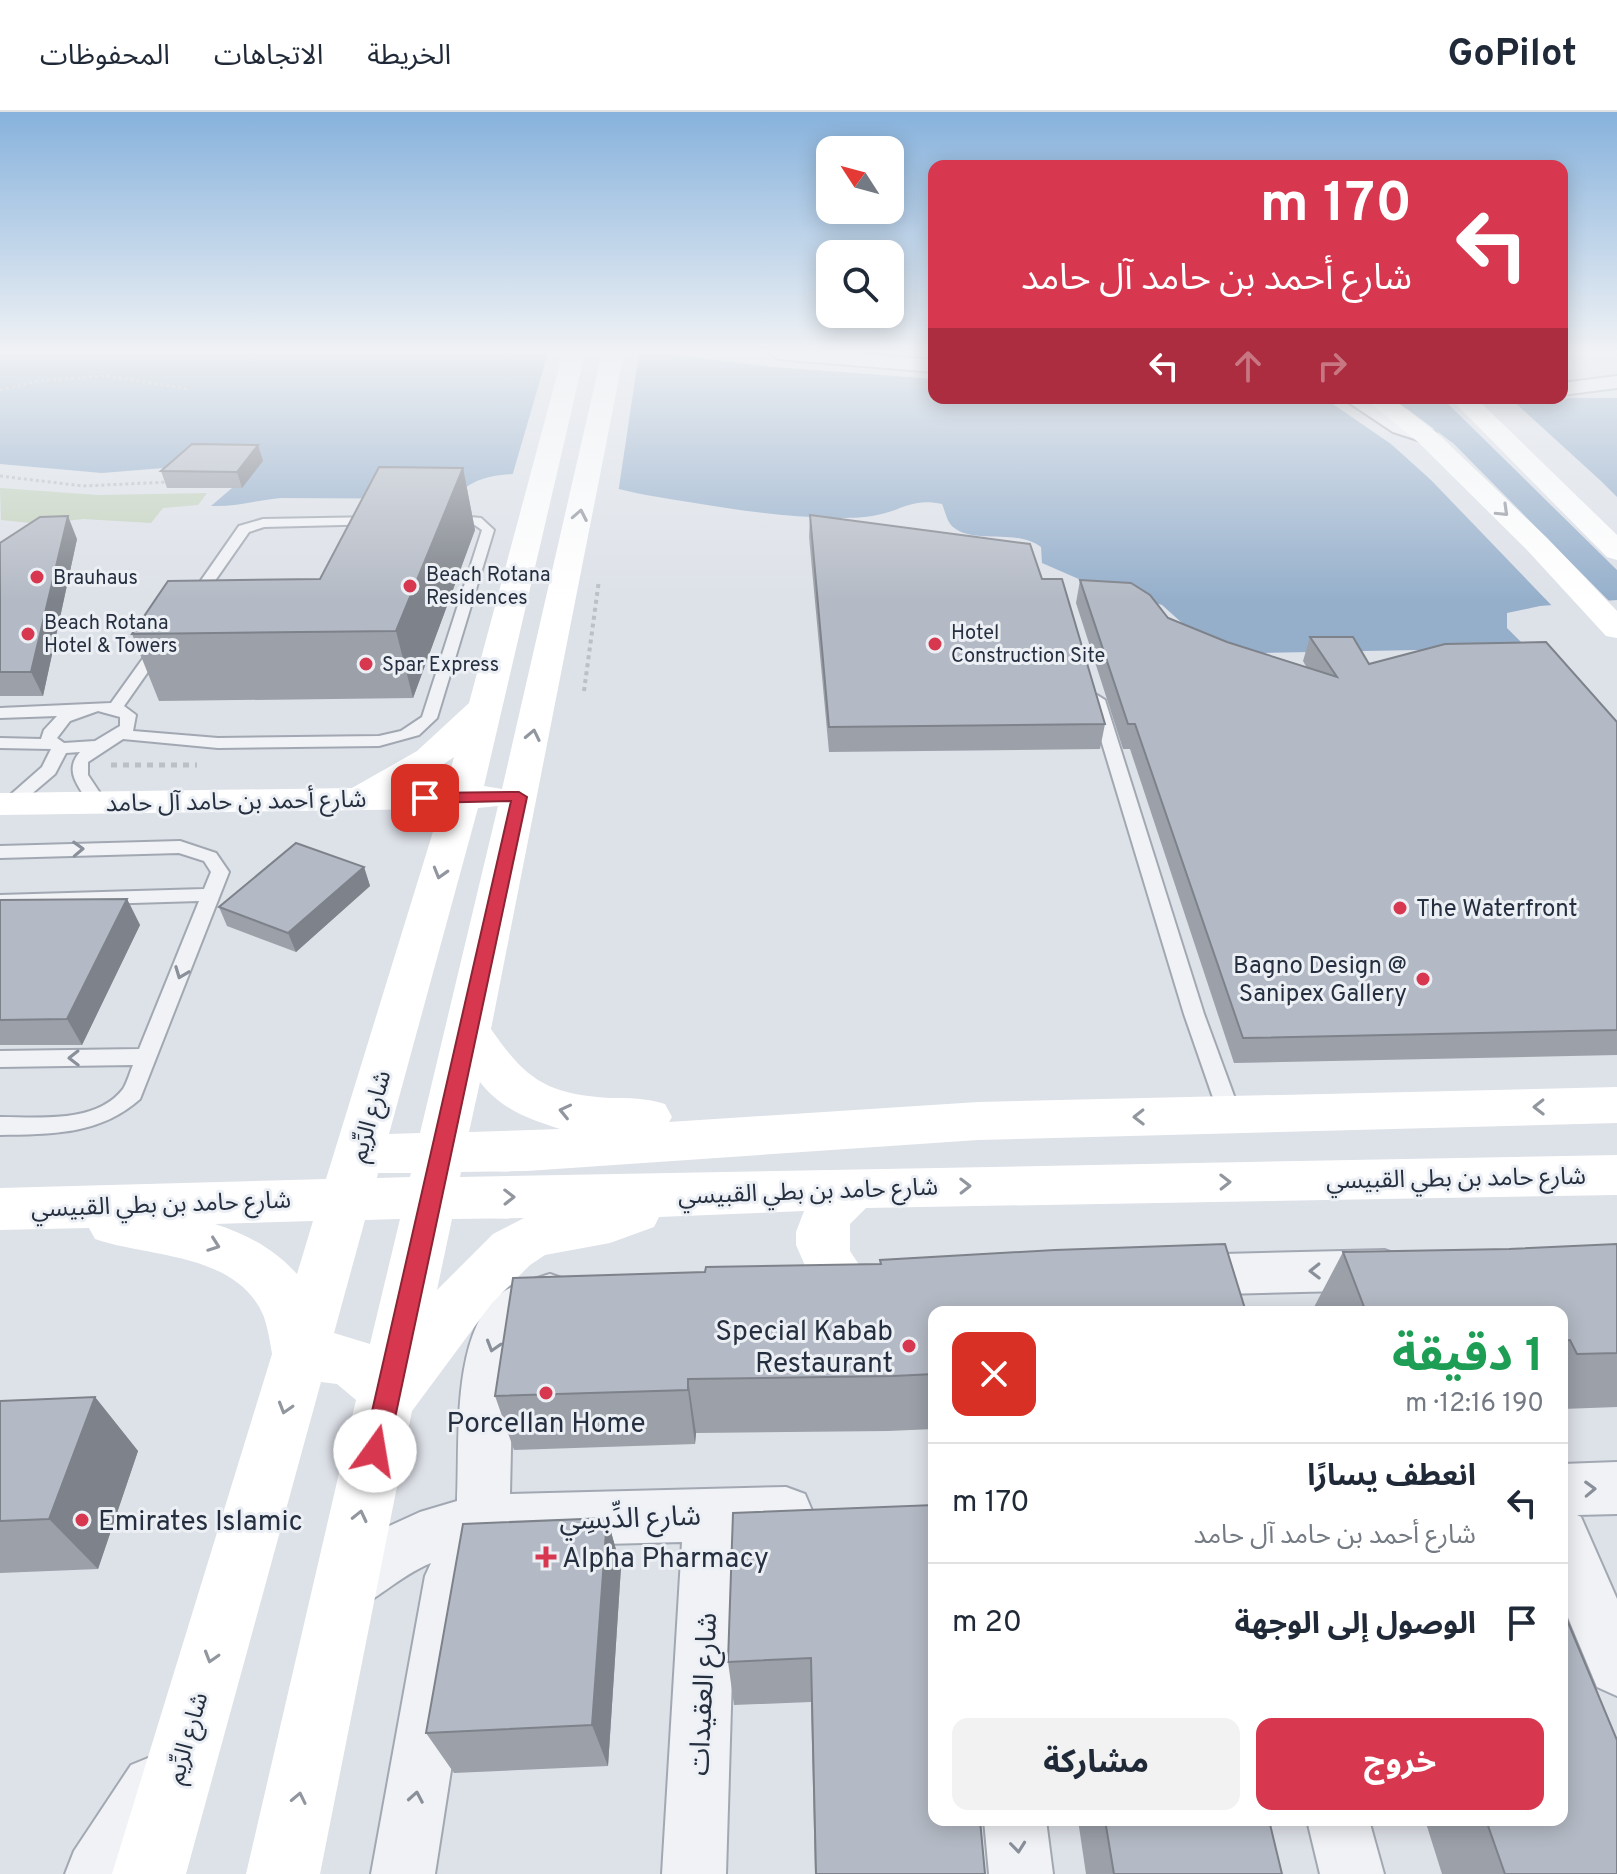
<!DOCTYPE html>
<html lang="ar">
<meta charset="utf-8">
<style>
body{margin:0;font-family:Overpass,"Noto Sans Arabic",sans-serif;background:#f2f2f3;color:#1f2937;direction:rtl;height:100vh;display:flex;flex-direction:column;font-size:30px;white-space:nowrap}
*{box-sizing:border-box;margin:0}
p{font-size:26px;color:#747a83}
.icon{flex:none;width:44px;height:44px;fill:none;stroke:currentColor;stroke-width:2;stroke-linecap:round;stroke-linejoin:round}
.map{position:relative;flex:1;overflow:hidden;direction:ltr}
.details{position:absolute;left:928px;top:1194px;width:640px;height:520px;display:flex;flex-direction:column;background:#fff;border-radius:16px;box-shadow:0 4px 20px #0003;direction:rtl}
.details>*{flex:none}
.top-card{position:absolute;left:928px;top:48px;width:640px;height:244px;border-radius:16px;box-shadow:0 4px 20px #0003;direction:rtl;background:#d73850;color:#fff;overflow:hidden}
.needle{width:52px;rotate:306deg}
.fabs{position:absolute;left:816px;top:24px;display:grid;gap:16px}
.fabs a{display:grid;place-items:center;width:88px;height:88px;border-radius:16px;background:#fff;box-shadow:0 4px 20px #0003;font-size:40px}
.pin{position:absolute;display:grid;place-items:center;width:68px;height:68px;color:#fff;margin:-34px;border-radius:16px;box-shadow:0 4px 12px #0006}
.me{position:absolute;width:88px;margin:-44px;rotate:13deg;stroke-linejoin:round;filter:drop-shadow(0 0 6px #0008)}
.turn{display:flex;align-items:center;gap:28px;height:168px;padding:0 24px;font-size:36px}
.turn .icon{width:104px;height:104px;stroke-width:2.5}
.turn b{display:block;font-size:56px;line-height:68px}
.lanes{display:flex;align-items:center;height:76px;padding:0 24px;background:#0003;justify-content:center;gap:40px;direction:ltr}
.lanes .off{opacity:.35}
.round{display:grid;place-items:center;flex:none;width:84px;height:84px;border-radius:16px;background:#f2f2f3}
.summary{display:flex;align-items:center;justify-content:space-between;height:136px;padding:0 24px}
h1{font-size:48px;font-weight:700;line-height:60px;color:#1e9e55}
.primary-button{display:flex;gap:16px;margin-top:auto;padding:16px 24px}
.primary-button a{flex:1;height:92px;border-radius:16px;background:#d73850;color:#fff;font-size:32px;font-weight:700;line-height:92px;text-align:center}
.primary-button a+a{background:#f2f2f3;color:#1f2937}
ul{padding:0;list-style:none}
li{display:flex;align-items:center;gap:24px;height:120px;padding:0 24px;border-top:2px solid #e0e1e3}
li div{flex:1}
li b{display:block;font-size:30px}
li em{font-style:normal}
header{display:flex;align-items:center;gap:48px;box-sizing:border-box;height:112px;padding:0 40px;background:#fff;border-bottom:2px solid #e0e1e3}
header strong{font-size:38px}
nav{display:flex;gap:44px;margin-inline-start:auto;font-size:28px}
.map>svg:first-child{display:block}
</style>
<header>
<strong>GoPilot</strong>
<nav><a>الخريطة</a><a>الاتجاهات</a><a>المحفوظات</a></nav>
</header>
<div class="map">
<svg width="1617" height="1762" viewBox="0 0 1617 1762">
<rect width="100%" height="100%" fill="#dde1e8"/>
<!-- green -->
<path fill="#c3d2bd" d="M 0,376 L 98,383 L 207,381 L 198,393 L 163,396 L 151,411 L 83,407 L 40,412 L 1,408 Z"/>
<!-- water -->
<path fill="#95afcb" d="M 0,241 L 655,241 L 776,255 L 934,267 L 934,286 L 1617,286 L 1617,488 L 1540,494 L 1507,501 L 1507,516 L 1527,536 L 1263,541 L 1243,538 L 1191,519 L 1162,493 L 1081,468 L 1042,451 L 1041,435 C 1015,416 975,433 953,415 C 947,410 945,399 942,392 C 912,386 903,398 877,403 C 864,406 848,406 834,406 C 773,405 713,394 652,384 C 605,376 487,337 455,387 L 281,386 C 257,388 236,395 211,394 L 239,370 L 176,355 L 102,361 L 0,352 Z"/>
<!-- pier -->
<path fill="#dde1e8" d="M 548,241 L 639,241 L 618,382 L 538,365 L 511,368 Z
M 1324,286 L 1391,286 L 1409,298 L 1454,332 L 1612,492 L 1555,497 L 1431,368 L 1391,332 Z
M 1442,286 L 1510,286 L 1601,369 L 1617,385 L 1617,458 Z"/>
<g fill="none" stroke-linecap="round" stroke-linejoin="round">
<defs>
<path id="lane" d="M 449,403 L 481,406 L 494,418 L 437,606 L 419,623 L 379,634 L 218,636 L 123,627 L 88,650 L 88,663 L 106,690 L 103,694 L 91,694 C 79,675 63,659 80,640 L 66,641 L 55,662 L 15,696 L 3,696 L 0,692 L 42,655 L 51,637 L 0,636 L 0,626 L 41,627 L 44,618 L 57,604 L 0,606 L 0,596 L 111,591 L 154,531 L 159,530 L 166,534 L 124,594 L 136,603 L 133,619 L 218,626 L 379,624 L 401,619 L 422,605 L 482,418 L 472,411 L 445,410 L 443,407 ZM 98,599 L 120,605 L 120,614 L 95,629 L 64,631 L 57,626 L 70,609 Z
M 377,405 L 383,409 L 381,412 L 264,415 L 249,420 L 198,493 L 186,490 L 239,414 L 263,407 Z
M 1097,583 L 1105,588 L 1204,902 L 1241,1003 L 1238,1009 L 1230,1011 L 1222,1009 L 1219,1003 L 1184,902 L 1089,588 Z
M 180,729 L 216,741 L 229,760 L 140,987 C 100,1023 51,1022 0,1023 L 0,1005 C 38,1005 96,1012 123,977 C 127,971 130,960 133,953 L 0,955 L 0,939 L 139,937 L 199,789 L 0,795 L 0,783 L 204,777 L 211,760 L 204,749 L 179,741 L 0,746 L 0,734 Z"/>
<path id="street" d="M 770,241 L 853,241 L 934,248 L 934,260 L 779,247 Z
M 1617,264 L 1617,276 L 1562,283 L 1562,271 Z
M 1342,286 L 1367,286 L 1409,310 L 1435,320 L 1438,325 L 1427,331 L 1393,320 Z
M 1385,1138 L 1401,1144 L 1408,1158 L 1401,1172 L 1385,1178 L 1183,1183 L 1167,1177 L 1160,1163 L 1167,1149 L 1183,1143 Z
M 550,1162 L 567,1168 L 573,1182 L 567,1196 C 537,1209 523,1213 513,1246 L 510,1382 L 786,1375 L 805,1382 L 813,1401 L 805,1420 L 786,1427 L 736,1429 L 726,1762 L 662,1762 L 682,1430 L 492,1435 L 481,1464 L 435,1762 L 371,1762 L 425,1464 L 431,1451 C 399,1464 375,1490 343,1504 L 323,1496 L 315,1476 L 323,1456 L 374,1421 L 420,1400 L 457,1389 C 460,1330 451,1223 499,1183 C 512,1172 534,1167 550,1162 Z
M 1617,1350 L 1617,1402 L 1577,1403 L 1581,1405 L 1617,1487 L 1617,1584 L 1597,1575 L 1562,1491 L 1562,1352 Z
M 153,1644 L 175,1653 L 184,1675 L 175,1697 L 134,1762 L 65,1762 L 74,1739 L 131,1653 Z
M 984,1708 L 1046,1708 L 1053,1762 L 989,1762 Z
M 1307,1708 L 1369,1708 L 1384,1762 L 1320,1762 Z"/>
</defs>
<!-- lane casing -->
<use href="#lane" stroke="#a2a8b2" stroke-width="4"/>
<!-- street casing -->
<use href="#street" stroke="#a2a8b2" stroke-width="4"/>
<!-- path-far2 -->
<path stroke="#bbbfc6" stroke-width="3" stroke-dasharray="3 3" stroke-linecap="butt" d="M 0,278 L 38,269 L 106,264 L 189,277
M 0,364 L 83,374 L 169,370"/>
<!-- path-far1 -->
<path stroke="#bbbfc6" stroke-width="4" stroke-dasharray="4 4" stroke-linecap="butt" d="M 584,579 L 599,468"/>
<!-- path -->
<path stroke="#bbbfc6" stroke-width="5" stroke-dasharray="6 6" stroke-linecap="butt" d="M 111,653 L 197,653"/>
<!-- lane -->
<use href="#lane" fill="#f0f2f6" fill-rule="evenodd"/>
<!-- street -->
<use href="#street" fill="#f0f2f6" fill-rule="evenodd"/>
<!-- secondary -->
<path fill="#fff" fill-rule="evenodd" d="M 563,241 L 585,241 L 484,674 L 502,677 L 602,241 L 624,241 L 491,917 C 526,968 547,982 609,986 C 629,986 646,986 665,992 L 672,1005 L 669,1010 L 978,990 L 1617,975 L 1617,1011 L 978,1028 L 527,1059 L 461,1060 L 460,1065 L 1617,1043 L 1617,1083 L 866,1096 L 850,1112 L 850,1139 L 871,1171 L 863,1188 L 844,1194 L 825,1188 L 814,1174 L 796,1133 L 796,1120 L 804,1099 L 659,1105 L 654,1115 L 610,1131 L 545,1143 L 530,1153 L 492,1191 L 412,1299 L 320,1762 L 246,1762 L 356,1288 L 337,1272 L 321,1270 L 186,1762 L 112,1762 L 272,1242 C 270,1230 268,1217 264,1205 C 237,1140 150,1146 95,1127 L 89,1116 L 0,1118 L 0,1076 L 326,1067 L 440,697 L 0,703 L 0,681 L 352,676 L 417,639 L 469,591 ZM 454,645 L 446,674 L 410,675 ZM 498,694 L 420,1021 L 389,1022 L 478,696 ZM 480,970 C 501,997 528,1007 560,1017 L 469,1020 ZM 378,1061 L 411,1061 L 410,1065 L 377,1066 ZM 524,1106 L 493,1122 L 437,1178 L 452,1107 ZM 400,1107 L 370,1232 L 334,1221 L 365,1108 ZM 313,1109 L 297,1162 C 273,1136 248,1123 215,1112 Z
M 1364,286 L 1391,286 L 1436,320 L 1547,426 L 1617,499 L 1617,526 L 1606,524 L 1527,438 L 1418,330 Z
M 1450,286 L 1476,286 L 1617,423 L 1617,448 L 1607,445 Z"/>
</g>
<!-- wall -->
<path fill="#9ba0a9" d="M 258,333 L 263,349 L 242,376 L 167,376 L 161,359 Z
M 463,356 L 475,418 L 413,586 L 159,589 L 132,522 L 320,467 Z
M 810,403 L 1042,467 L 1105,612 L 1100,637 L 829,640 L 809,425 Z
M 77,427 L 43,584 L 0,584 L 0,431 Z
M 1080,468 L 1227,530 L 1307,556 L 1303,549 L 1310,525 L 1369,552 L 1617,610 L 1617,943 L 1234,951 L 1130,637 L 1123,637 L 1076,491 Z
M 364,755 L 370,774 L 296,840 L 227,814 L 219,795 Z
M 127,787 L 140,813 L 82,933 L 0,933 L 0,788 Z
M 1617,1132 L 1617,1295 L 1562,1297 L 1562,1200 L 1314,1200 L 1313,1197 L 1343,1140 L 1509,1137 Z
M 934,1200 L 934,1317 L 888,1319 L 696,1321 L 695,1332 L 514,1338 L 495,1284 Z
M 95,1285 L 138,1339 L 98,1457 L 0,1461 L 0,1289 Z
M 733,1401 L 985,1762 L 815,1762 L 811,1590 L 734,1593 L 728,1550 Z
M 607,1406 L 621,1455 L 608,1654 L 454,1661 L 426,1621 Z
M 1078,1708 L 1269,1708 L 1282,1762 L 1086,1762 Z
M 1425,1708 L 1562,1708 L 1617,1762 L 1442,1762 Z"/>
<!-- shaded-wall -->
<path fill="#7e828a" d="M 258,333 L 263,349 L 242,376 L 237,360 Z
M 463,356 L 475,418 L 413,586 L 396,519 Z
M 68,404 L 77,427 L 43,584 L 31,560 Z
M 364,755 L 370,774 L 296,840 L 288,821 Z
M 127,787 L 140,813 L 82,933 L 67,907 Z
M 688,1267 L 696,1321 L 695,1332 L 688,1278 Z
M 95,1285 L 138,1339 L 98,1457 L 49,1407 Z
M 607,1406 L 621,1455 L 608,1654 L 592,1613 Z"/>
<!-- building -->
<path fill="#b4bac5" stroke="#7e828a" stroke-width="2" d="M 192,332 L 258,333 L 237,360 L 161,359 Z
M 379,355 L 463,356 L 396,519 L 132,522 L 168,469 L 320,467 Z
M 810,403 L 1030,432 L 1042,467 L 1062,467 L 1105,612 L 829,615 Z
M 68,404 L 31,560 L 0,560 L 0,431 L 40,405 Z
M 1080,468 L 1131,471 L 1150,483 L 1168,506 L 1227,530 L 1337,565 L 1310,525 L 1353,525 L 1369,552 L 1445,532 L 1546,530 L 1617,610 L 1617,918 L 1243,926 L 1135,612 L 1128,612 Z
M 296,731 L 364,755 L 288,821 L 219,795 Z
M 127,787 L 67,907 L 0,908 L 0,788 Z
M 1225,1132 L 1246,1200 L 934,1200 L 934,1262 L 893,1264 L 688,1267 L 688,1278 L 495,1284 L 513,1166 L 705,1160 L 706,1155 L 881,1152 L 880,1148 L 1055,1138 Z
M 1617,1132 L 1617,1241 L 1577,1242 L 1570,1228 L 1562,1229 L 1562,1200 L 1366,1200 L 1343,1140 L 1509,1137 Z
M 95,1285 L 49,1407 L 0,1409 L 0,1289 Z
M 934,1393 L 934,1708 L 980,1708 L 985,1762 L 816,1762 L 811,1546 L 728,1550 L 733,1401 Z
M 607,1406 L 592,1613 L 426,1621 L 463,1412 Z
M 1562,1496 L 1617,1628 L 1617,1762 L 1505,1762 L 1486,1708 L 1562,1708 Z
M 1105,1708 L 1269,1708 L 1282,1762 L 1114,1762 Z"/>
<!-- one-way arrows -->
<defs><path id="oneway-chevron" d="M-2-3.5L2.5 0L-2 3.5" fill="none" stroke-width="1.6" stroke-linecap="round" stroke-linejoin="round" transform="scale(2)"/></defs>
<g stroke="#92979f">
<use href="#oneway-chevron" transform="translate(1503 399) rotate(44)"/>
<use href="#oneway-chevron" transform="translate(580 403) rotate(-79)"/>
<use href="#oneway-chevron" transform="translate(533 623) rotate(-78)"/>
<use href="#oneway-chevron" transform="translate(440 761) rotate(106)"/>
<use href="#oneway-chevron" transform="translate(1539 995) rotate(179)"/>
<use href="#oneway-chevron" transform="translate(565 999) rotate(-167)"/>
<use href="#oneway-chevron" transform="translate(1139 1005) rotate(179)"/>
<use href="#oneway-chevron" transform="translate(1225 1070) rotate(-1)"/>
<use href="#oneway-chevron" transform="translate(965 1074) rotate(-1)"/>
<use href="#oneway-chevron" transform="translate(509 1085) rotate(-1)"/>
<use href="#oneway-chevron" transform="translate(214 1133) rotate(20)"/>
<use href="#oneway-chevron" transform="translate(285 1296) rotate(107)"/>
<use href="#oneway-chevron" transform="translate(360 1404) rotate(-77)"/>
<use href="#oneway-chevron" transform="translate(211 1545) rotate(107)"/>
<use href="#oneway-chevron" transform="translate(299 1686) rotate(-78)"/>
</g>
<g stroke="#8a909a">
<use href="#oneway-chevron" transform="translate(78 737) rotate(-2)"/>
<use href="#oneway-chevron" transform="translate(181 861) rotate(111)"/>
<use href="#oneway-chevron" transform="translate(74 946) rotate(179)"/>
<use href="#oneway-chevron" transform="translate(1315 1159) rotate(179)"/>
<use href="#oneway-chevron" transform="translate(493 1234) rotate(107)"/>
<use href="#oneway-chevron" transform="translate(1590 1377) rotate(-2)"/>
<use href="#oneway-chevron" transform="translate(416 1685) rotate(-80)"/>
<use href="#oneway-chevron" transform="translate(1018 1735) rotate(84)"/>
</g>
<!-- sky -->
<linearGradient id="sky" x2="0" y2="1"><stop stop-color="#87b2dc"/><stop offset="0.49" stop-color="#f0f2f5"/><stop offset="1" stop-color="#f0f2f5" stop-opacity="0"/></linearGradient>
<rect width="1617" height="488" fill="url(#sky)"/>
<!-- route -->
<path fill="#d73850" stroke="#8c2434" stroke-width="2" d="M 519,680 L 527,685 L 388,1339 L 384,1348 L 375,1351 L 366,1348 L 363,1339 L 511,689 L 425,691 L 417,686 L 425,681 Z"/>
<!-- markers -->
<g fill="#d73850" stroke="#ecf0f5" stroke-width="3">
<circle cx="37" cy="465" r="8"/>
<circle cx="410" cy="474" r="8"/>
<circle cx="28" cy="522" r="8"/>
<circle cx="935" cy="532" r="8"/>
<circle cx="366" cy="552" r="8"/>
<circle cx="1400" cy="796" r="8"/>
<circle cx="1423" cy="867" r="8"/>
<circle cx="909" cy="1234" r="8"/>
<circle cx="546" cy="1281" r="8"/>
<circle cx="82" cy="1408" r="8"/>
<path d="M542 1433h8v8h8v8h-8v8h-8v-8h-8v-8h8z"/>
</g>
<g text-anchor="middle" stroke-width="6" stroke-linejoin="round" paint-order="stroke">
<!-- far-poi labels -->
<g font-size="20" fill="#252f3f" stroke="#ecf0f5" text-anchor="start">
<text x="426" y="469">Beach Rotana<tspan x="426" dy="23">Residences</tspan></text>
<text x="53" y="472">Brauhaus</text>
<text x="44" y="517">Beach Rotana<tspan x="44" dy="23">Hotel &amp; Towers</tspan></text>
<text x="951" y="527">Hotel<tspan x="951" dy="23">Construction Site</tspan></text>
<text x="382" y="559">Spar Express</text>
</g>
<!-- street labels -->
<g font-size="24" fill="#252f3f" stroke="#ecf0f5">
<text transform="translate(236 689) rotate(-1)" y="8">شارع أحمد بن حامد آل حامد</text>
<text transform="translate(370 1004) rotate(-74)" y="8">شارع الرِّيم</text>
<text transform="translate(1456 1066) rotate(-1)" y="8">شارع حامد بن بطي القبيسي</text>
<text transform="translate(808 1079) rotate(-2)" y="8">شارع حامد بن بطي القبيسي</text>
<text transform="translate(161 1092) rotate(-2)" y="8">شارع حامد بن بطي القبيسي</text>
<text transform="translate(187 1626) rotate(-74)" y="8">شارع الرِّيم</text>
</g>
<!-- poi labels -->
<g font-size="24" fill="#252f3f" stroke="#ecf0f5" text-anchor="start">
<text x="1416" y="804">The Waterfront</text>
<text x="1407" y="861" text-anchor="end">Bagno Design @<tspan x="1407" dy="28">Sanipex Gallery</tspan></text>
</g>
<!-- near-poi labels -->
<g font-size="28" fill="#252f3f" stroke="#ecf0f5" text-anchor="start">
<text x="893" y="1228" text-anchor="end">Special Kabab<tspan x="893" dy="32">Restaurant</tspan></text>
<text x="546" y="1320" text-anchor="middle">Porcellan Home</text>
<text x="98" y="1418">Emirates Islamic</text>
<text x="562" y="1455">Alpha Pharmacy</text>
</g>
<!-- near-street labels -->
<g font-size="28" fill="#252f3f" stroke="#ecf0f5">
<text transform="translate(630 1405) rotate(-2)" y="10">شارع الدِّبسِي</text>
<text transform="translate(702 1582) rotate(-87)" y="10">شارع العقيدات</text>
</g>
</g>
</svg>
<div class="fabs">
<a><svg class="needle" viewBox="-14 -14 28 28"><path d="M0-13l5 13h-10z" fill="#e53935"/><path d="M0 13l5-13h-10z" fill="#747a83"/></svg></a>
<a><svg class="icon" aria-label="search" viewBox="0 0 24 24"><circle cx="10" cy="10" r="6"/><path d="M15 15l6 6"/></svg></a>
</div>
<div class="pin" style="left:425px;top:686px;background:#d93025"><svg class="icon" aria-label="arrive" viewBox="0 0 24 24"><path d="M6 21V4h12l-3 4 3 4H6"/></svg></div>
<svg class="me" style="left:375px;top:1339px" viewBox="-20 -20 40 40"><circle r="19" fill="#fff"/><path d="M0-13L10 11 0 6-10 11z" fill="#d73850"/></svg>
<div class="top-card">
<div class="turn"><svg class="icon" aria-label="left" viewBox="0 0 24 24"><path d="M17 20v-9H6M10 6l-5 5 5 5"/></svg><div><b>170 m</b>شارع أحمد بن حامد آل حامد</div></div>
<div class="lanes"><svg class="icon" aria-label="left" viewBox="0 0 24 24"><path d="M17 20v-9H6M10 6l-5 5 5 5"/></svg><svg class="icon off" aria-label="ahead" viewBox="0 0 24 24"><path d="M12 20V5M6 11l6-6 6 6"/></svg><svg class="icon off" aria-label="right" viewBox="0 0 24 24"><path d="M7 20v-9h11M14 6l5 5-5 5"/></svg></div>
</div>
<section class="details">
<div class="summary"><div><h1>1 دقيقة</h1><p>190 m · 12:16</p></div><a class="round" style="background:#d93025;color:#fff"><svg class="icon" aria-label="close" viewBox="0 0 24 24"><path d="M6 6l12 12M18 6L6 18"/></svg></a></div>
<ul>
<li><svg class="icon" aria-label="left" viewBox="0 0 24 24"><path d="M17 20v-9H6M10 6l-5 5 5 5"/></svg><div><b>انعطف يسارًا</b><p>شارع أحمد بن حامد آل حامد</p></div><em>170 m</em></li>
<li><svg class="icon" aria-label="arrive" viewBox="0 0 24 24"><path d="M6 21V4h12l-3 4 3 4H6"/></svg><div><b>الوصول إلى الوجهة</b></div><em>20 m</em></li>
</ul>
<div class="primary-button"><a>خروج</a><a>مشاركة</a></div>
</section>
</div>
